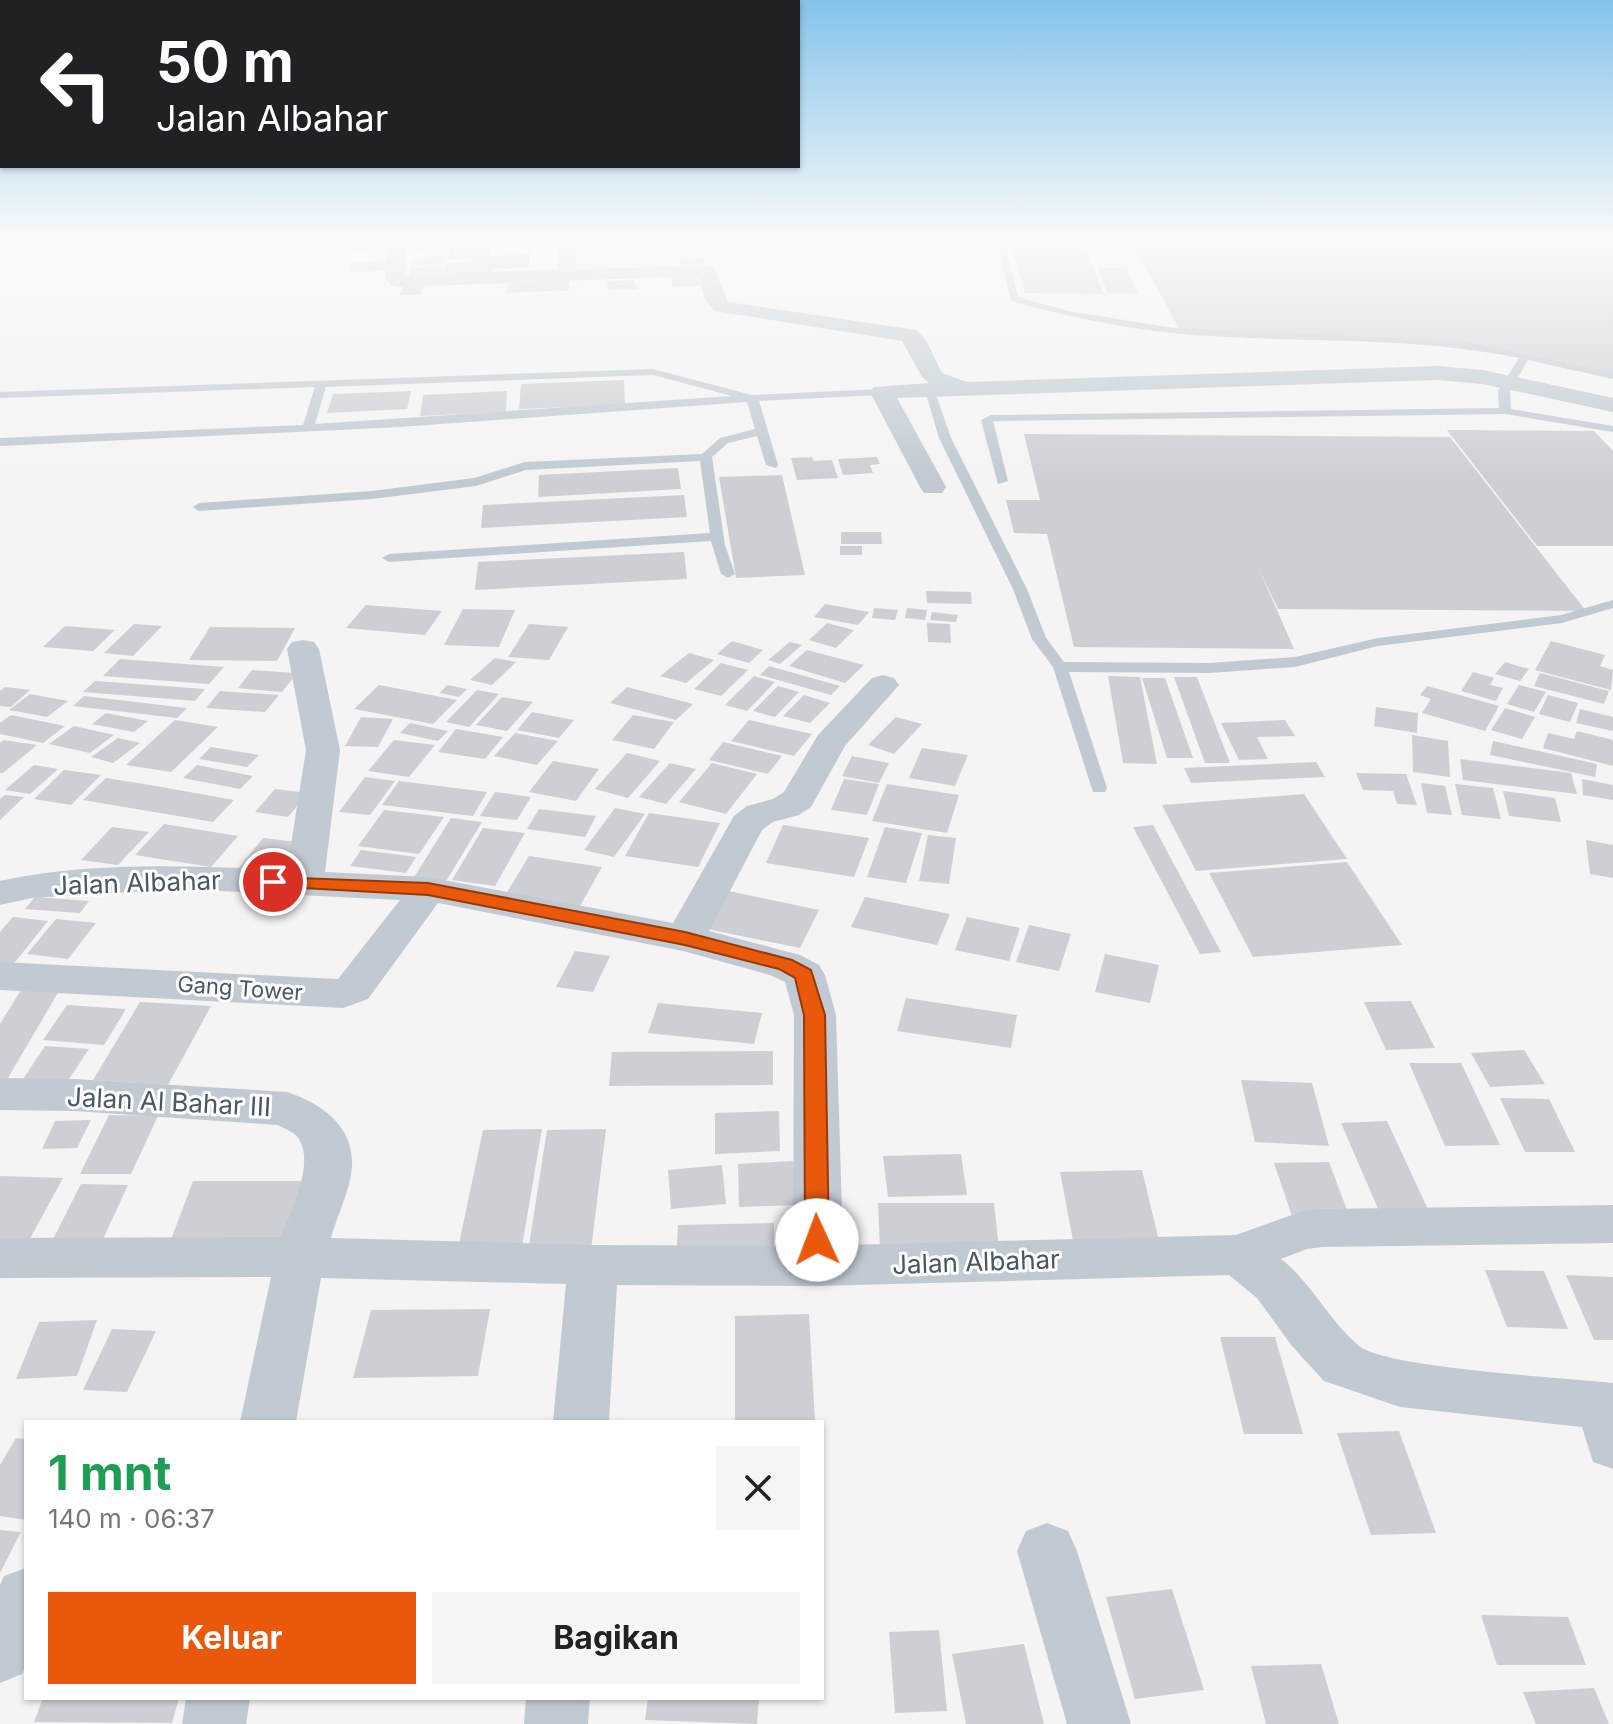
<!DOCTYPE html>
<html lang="id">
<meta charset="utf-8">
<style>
body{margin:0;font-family:Inter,sans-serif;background:#f6f6f6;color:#222;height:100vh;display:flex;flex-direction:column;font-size:30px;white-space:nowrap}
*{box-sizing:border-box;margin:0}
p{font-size:26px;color:#767676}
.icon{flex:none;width:44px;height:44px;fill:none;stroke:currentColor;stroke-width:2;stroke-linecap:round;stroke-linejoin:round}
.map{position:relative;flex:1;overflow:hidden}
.sheet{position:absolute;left:24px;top:1420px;width:800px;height:280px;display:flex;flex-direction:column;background:#fff;border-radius:0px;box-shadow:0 2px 6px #0004}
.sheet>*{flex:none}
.guide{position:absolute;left:0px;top:0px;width:800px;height:168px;box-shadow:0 2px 6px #0004;background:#202124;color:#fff;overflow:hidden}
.pin{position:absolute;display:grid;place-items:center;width:68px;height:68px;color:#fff;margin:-34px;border:4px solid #fff;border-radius:50%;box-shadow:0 2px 8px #0007}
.me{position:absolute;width:88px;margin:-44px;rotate:358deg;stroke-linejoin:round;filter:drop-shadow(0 0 6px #0008)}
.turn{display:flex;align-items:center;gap:28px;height:168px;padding:0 24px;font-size:36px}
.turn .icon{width:104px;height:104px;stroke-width:2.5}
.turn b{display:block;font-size:56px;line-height:68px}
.round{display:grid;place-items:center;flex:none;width:84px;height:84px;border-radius:0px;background:#f6f6f6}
.head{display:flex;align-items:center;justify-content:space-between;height:136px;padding:0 24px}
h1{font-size:48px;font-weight:700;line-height:60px;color:#1e9e55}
.action{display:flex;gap:16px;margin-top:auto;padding:16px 24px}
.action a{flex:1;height:92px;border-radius:0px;background:#ea580c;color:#fff;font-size:32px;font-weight:700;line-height:92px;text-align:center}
.action a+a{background:#f6f6f6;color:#222}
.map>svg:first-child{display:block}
</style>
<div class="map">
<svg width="1613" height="1724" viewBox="0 0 1613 1724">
<rect width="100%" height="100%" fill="#f5f3f3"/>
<!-- building -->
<path fill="#cdcfd5" d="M 393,238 L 394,250 L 350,252 L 351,246 L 377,244 L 349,244 L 351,239 Z
M 419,238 L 444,238 L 444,250 L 410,252 L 410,243 L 419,242 Z
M 1009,238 L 1081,238 L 1104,294 L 1025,293 Z
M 1130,238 L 1613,238 L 1613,376 L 1443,342 L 1182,334 Z
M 451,248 L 478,248 L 475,259 L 448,260 Z
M 531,254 L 529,268 L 490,269 L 492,255 Z
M 445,256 L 444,263 L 412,265 L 413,258 Z
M 682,257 L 704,258 L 701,267 L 679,266 Z
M 393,260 L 390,270 L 349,272 L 352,262 Z
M 477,261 L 476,274 L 444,275 L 446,263 Z
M 443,267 L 442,275 L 409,276 L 411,268 Z
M 1097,268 L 1126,268 L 1138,294 L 1108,293 Z
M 698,276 L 700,286 L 672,287 L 671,277 Z
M 634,280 L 637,289 L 609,290 L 606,281 Z
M 569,281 L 569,290 L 507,293 L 508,283 Z
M 404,286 L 424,286 L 420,295 L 399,295 Z
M 624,380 L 625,405 L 519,409 L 521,384 Z
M 411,391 L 407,409 L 327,413 L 333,394 Z
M 507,391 L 506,412 L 420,416 L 423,395 Z
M 1447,430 L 1594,431 L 1613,451 L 1613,546 L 1537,546 Z
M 1024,434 L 1450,437 L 1586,611 L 1278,609 L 1258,567 L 1294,649 L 1074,647 L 1047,534 L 1014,533 L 1006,500 L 1040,500 Z
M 812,457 L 814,461 L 832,460 L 838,478 L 797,480 L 791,458 Z
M 877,457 L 880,464 L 870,465 L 873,473 L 843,475 L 838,459 Z
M 678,468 L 681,489 L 538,497 L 539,475 Z
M 782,475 L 805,575 L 736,578 L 719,477 Z
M 684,495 L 687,517 L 481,528 L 483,505 Z
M 841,532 L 881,532 L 882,544 L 841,544 Z
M 840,546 L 862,546 L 862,555 L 840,555 Z
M 684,552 L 687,579 L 475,590 L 478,562 Z
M 926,591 L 971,592 L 972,604 L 927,603 Z
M 825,604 L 869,612 L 858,625 L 814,617 Z
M 366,605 L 442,611 L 425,635 L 346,628 Z
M 874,608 L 898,610 L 895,620 L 872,618 Z
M 907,608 L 927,610 L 925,620 L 905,618 Z
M 463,609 L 515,610 L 499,647 L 444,645 Z
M 932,612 L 958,615 L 956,622 L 930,620 Z
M 827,623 L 854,630 L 836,648 L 809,640 Z
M 927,623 L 950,624 L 951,643 L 928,642 Z
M 134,624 L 162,626 L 133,656 L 104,653 Z
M 529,624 L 568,627 L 549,660 L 508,657 Z
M 65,626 L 115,630 L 93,651 L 43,647 Z
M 210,627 L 295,628 L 277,661 L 189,660 Z
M 732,641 L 763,650 L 749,663 L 717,654 Z
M 1551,641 L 1605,655 L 1600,666 L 1613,670 L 1611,690 L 1535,670 Z
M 790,642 L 802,645 L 780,664 L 768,660 Z
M 807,650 L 864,665 L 845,683 L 789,666 Z
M 689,653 L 714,660 L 686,683 L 660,676 Z
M 495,658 L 516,662 L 492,685 L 470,680 Z
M 120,659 L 224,667 L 209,684 L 103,676 Z
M 1505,662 L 1529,669 L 1520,681 L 1495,674 Z
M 721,663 L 748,670 L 721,696 L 694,689 Z
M 769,666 L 840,686 L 831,695 L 760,675 Z
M 252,670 L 297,673 L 282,692 L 238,688 Z
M 1473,672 L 1494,678 L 1490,685 L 1503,688 L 1496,701 L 1461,691 Z
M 1540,673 L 1609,691 L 1604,704 L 1534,686 Z
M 754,676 L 775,682 L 747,711 L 725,705 Z
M 1108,676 L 1140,677 L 1157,764 L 1123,763 Z
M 1174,677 L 1197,677 L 1230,763 L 1205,763 Z
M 1142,678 L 1165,678 L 1193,758 L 1167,758 Z
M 95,681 L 205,689 L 195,701 L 83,692 Z
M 379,685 L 457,700 L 433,724 L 354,709 Z
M 447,685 L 467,689 L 459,697 L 440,693 Z
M 1519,685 L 1546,692 L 1534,712 L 1507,704 Z
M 778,686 L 799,692 L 775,717 L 753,711 Z
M 1427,686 L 1438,689 L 1499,706 L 1485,731 L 1422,713 L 1431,699 L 1420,695 Z
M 5,687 L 30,690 L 11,707 L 0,706 L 0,691 Z
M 627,687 L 693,704 L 676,720 L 610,703 Z
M 477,690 L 499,694 L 469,727 L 446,722 Z
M 220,691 L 279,695 L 265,712 L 206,708 Z
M 30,694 L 68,701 L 47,717 L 9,710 Z
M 804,695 L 830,703 L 810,723 L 783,716 Z
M 1548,695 L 1578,703 L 1570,722 L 1539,714 Z
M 84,696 L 187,708 L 177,718 L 73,706 Z
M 502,697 L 533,702 L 507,731 L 476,725 Z
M 1376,707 L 1418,713 L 1417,733 L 1374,726 Z
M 1505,708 L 1535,717 L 1522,739 L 1491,730 Z
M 1580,709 L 1613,717 L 1613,731 L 1576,723 Z
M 532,712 L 574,720 L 559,738 L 517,730 Z
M 106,713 L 148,721 L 134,732 L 92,724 Z
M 11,715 L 65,726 L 43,743 L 0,734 L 0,723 Z
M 633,715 L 674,722 L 654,749 L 612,740 Z
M 361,717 L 393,719 L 378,747 L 345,746 Z
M 896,717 L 922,724 L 894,754 L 868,745 Z
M 175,720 L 218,727 L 171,772 L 126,765 Z
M 749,720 L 812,734 L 794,756 L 731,741 Z
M 1285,720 L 1295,736 L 1257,737 L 1268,759 L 1239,760 L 1221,723 Z
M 410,723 L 448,731 L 438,741 L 400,733 Z
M 74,726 L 114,735 L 90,753 L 49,744 Z
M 456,729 L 503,737 L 485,759 L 438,752 Z
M 1577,731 L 1613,740 L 1613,766 L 1543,748 L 1548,733 L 1574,739 Z
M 515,733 L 558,741 L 537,765 L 494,756 Z
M 1412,735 L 1448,741 L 1450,777 L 1413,772 Z
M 118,738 L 140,743 L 113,763 L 91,757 Z
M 4,740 L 37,745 L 3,773 L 0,773 L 0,743 Z
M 394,740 L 435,745 L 409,777 L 368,771 Z
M 1493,741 L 1597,764 L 1595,777 L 1490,755 Z
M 723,742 L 782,756 L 768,774 L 709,760 Z
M 211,747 L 259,755 L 247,767 L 199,759 Z
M 922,748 L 968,755 L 955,786 L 909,778 Z
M 627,753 L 660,761 L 628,798 L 595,789 Z
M 852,756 L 889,763 L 879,783 L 842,776 Z
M 1460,759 L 1571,773 L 1577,794 L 1463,780 Z
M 553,761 L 599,769 L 576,801 L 529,792 Z
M 1316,762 L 1325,777 L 1191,783 L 1184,768 Z
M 670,763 L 696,769 L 666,804 L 639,797 Z
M 712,763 L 757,774 L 726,814 L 679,802 Z
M 34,765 L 58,769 L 30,794 L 5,790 Z
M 197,765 L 253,776 L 240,789 L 183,778 Z
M 64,770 L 101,775 L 71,805 L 34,799 Z
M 1356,773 L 1406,774 L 1417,805 L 1397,804 L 1393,791 L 1363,790 Z
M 365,777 L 395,781 L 370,815 L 339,812 Z
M 106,778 L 150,785 L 234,800 L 213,822 L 83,800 Z
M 844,779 L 879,784 L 867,815 L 831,810 Z
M 1582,779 L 1613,785 L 1613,800 L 1583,795 Z
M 399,781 L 487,792 L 473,816 L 382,805 Z
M 1421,783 L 1445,786 L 1452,815 L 1427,813 Z
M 887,784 L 959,795 L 947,833 L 872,821 Z
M 1455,784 L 1493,788 L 1501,819 L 1462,815 Z
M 275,789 L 308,793 L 288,817 L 255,812 Z
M 1503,791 L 1555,798 L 1561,822 L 1509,816 Z
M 495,792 L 531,797 L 517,820 L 480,816 Z
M 1304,794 L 1347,859 L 1196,871 L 1162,805 Z
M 5,795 L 24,797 L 0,820 L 0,799 Z
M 615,808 L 645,814 L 614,857 L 584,850 Z
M 539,809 L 596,816 L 585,837 L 527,829 Z
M 384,810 L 444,817 L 419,854 L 358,846 Z
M 649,813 L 720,823 L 698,867 L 625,856 Z
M 451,818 L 482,822 L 445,883 L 413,879 Z
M 164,824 L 238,836 L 211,867 L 135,855 Z
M 783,825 L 869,838 L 854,877 L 766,863 Z
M 1153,825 L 1221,952 L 1200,954 L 1133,827 Z
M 112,827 L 149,832 L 118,865 L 81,860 Z
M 885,827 L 922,833 L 906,883 L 867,877 Z
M 483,828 L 525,833 L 495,886 L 452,880 Z
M 928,835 L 956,838 L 949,884 L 919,881 Z
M 263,838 L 298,842 L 269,880 L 233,875 Z
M 1586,840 L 1613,845 L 1613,878 L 1590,874 Z
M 361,850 L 416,857 L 406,873 L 350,866 Z
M 529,856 L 602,867 L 580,906 L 506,894 Z
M 1347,862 L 1402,945 L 1253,957 L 1209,873 Z
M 729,891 L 819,910 L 800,948 L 707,929 Z
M 35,897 L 89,901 L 80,913 L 25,909 Z
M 865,897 L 950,914 L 937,945 L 851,927 Z
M 13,917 L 48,921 L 7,972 L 0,972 L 0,932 Z
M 967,917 L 1020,928 L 1009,961 L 955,950 Z
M 56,919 L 96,923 L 68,959 L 27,954 Z
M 1029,925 L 1071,934 L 1059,971 L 1016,962 Z
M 575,951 L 610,956 L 593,992 L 556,987 Z
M 1105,954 L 1159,965 L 1150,1003 L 1095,992 Z
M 21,990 L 59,991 L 5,1083 L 0,1083 L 0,1024 Z
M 906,998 L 1017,1015 L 1011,1048 L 897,1031 Z
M 1411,1001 L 1435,1048 L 1386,1050 L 1364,1002 Z
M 140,1002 L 211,1006 L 168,1085 L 93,1080 Z
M 658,1003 L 762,1013 L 754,1044 L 648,1033 Z
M 67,1005 L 126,1009 L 104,1045 L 43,1040 Z
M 45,1046 L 89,1049 L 67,1082 L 23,1079 Z
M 1524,1050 L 1545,1084 L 1490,1087 L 1471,1053 Z
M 773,1051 L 773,1085 L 609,1086 L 612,1052 Z
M 1409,1063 L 1461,1063 L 1500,1145 L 1445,1146 Z
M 1241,1080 L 1312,1083 L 1329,1146 L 1255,1142 Z
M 1500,1098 L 1549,1099 L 1575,1152 L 1525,1152 Z
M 779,1111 L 780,1151 L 715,1154 L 715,1113 Z
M 109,1115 L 158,1116 L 131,1174 L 80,1174 Z
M 91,1120 L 77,1148 L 42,1149 L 55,1121 Z
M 1387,1121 L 1431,1216 L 1382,1218 L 1341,1123 Z
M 542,1129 L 520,1258 L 456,1258 L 483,1130 Z
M 606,1129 L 590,1258 L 527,1258 L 547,1130 Z
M 961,1154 L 967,1195 L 888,1197 L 883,1156 Z
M 793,1161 L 796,1205 L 739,1207 L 738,1164 Z
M 1329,1162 L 1350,1218 L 1293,1219 L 1274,1163 Z
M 722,1165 L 726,1204 L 671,1209 L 668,1170 Z
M 1142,1170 L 1161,1249 L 1075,1251 L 1060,1172 Z
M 0,1176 L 63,1178 L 26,1246 L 0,1245 Z
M 193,1181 L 304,1181 L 284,1245 L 169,1245 Z
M 81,1184 L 128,1185 L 98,1250 L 48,1249 Z
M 878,1203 L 994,1203 L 999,1249 L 880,1249 Z
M 774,1223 L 774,1259 L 676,1260 L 678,1225 Z
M 1485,1270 L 1544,1271 L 1568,1329 L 1507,1327 Z
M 1566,1275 L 1613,1277 L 1613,1340 L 1594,1340 Z
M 490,1309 L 478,1376 L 353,1378 L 371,1310 Z
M 809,1314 L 815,1422 L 735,1422 L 735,1316 Z
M 97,1320 L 77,1376 L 16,1379 L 39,1322 Z
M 112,1329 L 156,1331 L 127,1392 L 83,1390 Z
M 1220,1337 L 1275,1337 L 1303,1434 L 1244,1434 Z
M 1399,1431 L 1436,1533 L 1371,1535 L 1337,1433 Z
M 16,1438 L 26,1439 L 26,1520 L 0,1516 L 0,1465 Z
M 0,1530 L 21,1532 L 0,1573 Z
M 1172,1589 L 1204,1690 L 1135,1699 L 1106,1597 Z
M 1481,1615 L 1568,1617 L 1586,1665 L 1497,1665 Z
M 939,1630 L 947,1711 L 895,1713 L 889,1632 Z
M 1024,1644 L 1044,1724 L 966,1724 L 952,1654 Z
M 1321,1664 L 1339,1724 L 1266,1724 L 1251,1666 Z
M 1594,1688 L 1609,1724 L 1536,1724 L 1523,1692 Z
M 43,1698 L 179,1698 L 172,1723 L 34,1722 Z
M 648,1698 L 759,1698 L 757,1724 L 645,1720 Z"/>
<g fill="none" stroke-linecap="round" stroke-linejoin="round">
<!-- lane -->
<path fill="#c1cad2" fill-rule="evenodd" d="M 996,238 L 1004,238 L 1018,297 L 1069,311 L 1174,328 L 1462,341 L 1613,373 L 1613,379 L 1528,360 L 1510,391 L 1511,409 L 1613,426 L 1613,432 L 1505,414 L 993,421 L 1008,481 L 998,484 L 981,420 L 991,415 L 1499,408 L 1498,391 L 1519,358 C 1422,338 1325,342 1227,337 C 1153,334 1082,321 1011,301 Z
M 653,369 L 752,395 L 882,389 L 888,392 L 882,395 L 759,401 L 778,465 L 776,468 L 766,465 L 757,436 L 728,443 L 712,457 L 725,545 L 735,574 L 728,578 L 721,574 L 711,541 L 389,562 L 382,558 L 389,554 L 710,533 L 700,461 L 526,470 L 476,486 L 372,499 L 199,511 L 193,507 L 199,503 L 372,491 L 474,478 L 525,462 L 702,454 L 720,438 L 755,429 L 747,402 L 400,427 L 0,446 L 0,438 L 303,425 L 315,387 L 0,398 L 0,392 ZM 653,375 L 732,396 L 315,424 L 326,387 Z
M 924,387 L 934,389 L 951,438 L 1027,589 L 1046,638 L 1064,662 L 1210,663 L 1295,657 L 1378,638 L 1561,615 L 1613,600 L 1613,608 L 1562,623 L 1378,646 L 1295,667 L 1210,673 L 1069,672 L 1107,788 L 1105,792 L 1093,792 L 1053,667 L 1032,639 L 1013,589 L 939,438 Z"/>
<!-- street -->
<path fill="#c1cad2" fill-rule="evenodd" d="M 389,238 L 407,238 L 405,275 L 472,272 L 472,238 L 490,238 L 492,272 L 557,269 L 559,245 L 556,238 L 574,238 L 577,245 L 576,269 L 713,266 L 728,302 L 916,330 L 926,340 L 942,373 L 967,382 L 1438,366 L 1483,370 L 1613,398 L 1613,412 L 1483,384 L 1438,380 L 897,398 L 946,487 L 942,493 L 924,493 L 920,487 L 870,392 L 874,387 L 929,383 L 922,377 L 902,341 L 715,311 L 705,300 L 698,276 L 398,287 L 391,285 L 385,278 Z
M 303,640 L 314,642 L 319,649 L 340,750 L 325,872 L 428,877 L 673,923 L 734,816 L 747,806 L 773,799 L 784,792 L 818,735 L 872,678 L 883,675 L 894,678 L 899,685 L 845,746 L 811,807 L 799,815 L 773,822 L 762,830 L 709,931 L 800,955 L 819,965 L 825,975 L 836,1015 L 843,1245 L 1236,1235 L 1303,1211 L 1322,1209 L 1613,1205 L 1613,1243 L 1322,1247 L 1307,1249 L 1281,1259 C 1312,1283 1329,1321 1359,1346 C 1386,1368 1568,1378 1613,1383 L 1613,1469 L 1593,1462 L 1582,1427 L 1400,1407 L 1324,1381 L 1292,1346 L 1257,1298 L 1229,1275 L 818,1286 L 617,1285 L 609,1422 L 553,1422 L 566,1284 L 321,1278 L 296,1422 L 240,1422 L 271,1277 L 0,1278 L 0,1238 L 281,1237 C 290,1211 315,1165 299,1139 C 295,1132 285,1129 278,1125 L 75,1111 L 0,1110 L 0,1078 L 75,1079 L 287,1092 C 321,1103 354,1126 352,1166 C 351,1188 337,1216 331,1238 L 593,1245 L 793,1246 L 794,1015 L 785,982 L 770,975 L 683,951 L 438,903 L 368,999 L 343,1008 L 0,990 L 0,962 L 338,979 L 400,900 L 181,889 L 32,898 L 0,905 L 0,881 C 93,861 192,866 287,870 L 306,750 L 287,649 L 292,642 Z
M 1047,1523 L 1068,1531 L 1077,1551 L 1131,1724 L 1067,1724 L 1017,1551 L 1026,1531 Z
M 26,1568 L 26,1665 L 22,1674 L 0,1683 L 0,1585 L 4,1576 Z
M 186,1698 L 250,1698 L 246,1724 L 182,1724 Z
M 526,1698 L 590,1698 L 588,1724 L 524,1724 Z"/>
</g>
<!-- sky -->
<linearGradient id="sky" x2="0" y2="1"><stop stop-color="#85c3ea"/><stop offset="0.5" stop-color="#fafafa"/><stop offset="1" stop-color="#fafafa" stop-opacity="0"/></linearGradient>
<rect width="1613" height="479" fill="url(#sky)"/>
<!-- route -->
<path fill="#ea580c" stroke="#983908" stroke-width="2" d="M 273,877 L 428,883 L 685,932 L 792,960 L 811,970 L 825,1015 L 829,1240 L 825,1247 L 817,1250 L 809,1247 L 805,1240 L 804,1015 L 795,978 L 779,969 L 685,945 L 428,895 L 267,886 L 264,882 Z"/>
<g text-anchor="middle" stroke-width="6" stroke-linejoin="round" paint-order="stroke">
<!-- street labels -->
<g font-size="22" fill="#4a5661" stroke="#fff">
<text transform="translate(240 988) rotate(4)" y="8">Gang Tower</text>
</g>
<!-- near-street labels -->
<g font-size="26" fill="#4a5661" stroke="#fff">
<text transform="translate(137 883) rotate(-2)" y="9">Jalan Albahar</text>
<text transform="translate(169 1102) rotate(3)" y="9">Jalan Al Bahar III</text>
<text transform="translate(976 1262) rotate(-2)" y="9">Jalan Albahar</text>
</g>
</g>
</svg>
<div class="pin" style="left:273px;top:882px;background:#d93025"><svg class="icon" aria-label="arrive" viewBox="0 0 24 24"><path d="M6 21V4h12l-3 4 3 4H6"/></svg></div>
<svg class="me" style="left:817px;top:1240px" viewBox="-20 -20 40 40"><circle r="19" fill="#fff"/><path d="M0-13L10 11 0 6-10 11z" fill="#ea580c"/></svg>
<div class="guide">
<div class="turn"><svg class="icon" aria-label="left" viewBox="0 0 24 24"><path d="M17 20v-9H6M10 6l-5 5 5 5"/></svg><div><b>50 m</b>Jalan Albahar</div></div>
</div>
<section class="sheet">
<div class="head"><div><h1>1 mnt</h1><p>140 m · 06:37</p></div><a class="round"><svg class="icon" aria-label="close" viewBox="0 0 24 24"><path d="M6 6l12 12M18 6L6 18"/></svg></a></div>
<div class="action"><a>Keluar</a><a>Bagikan</a></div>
</section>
</div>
